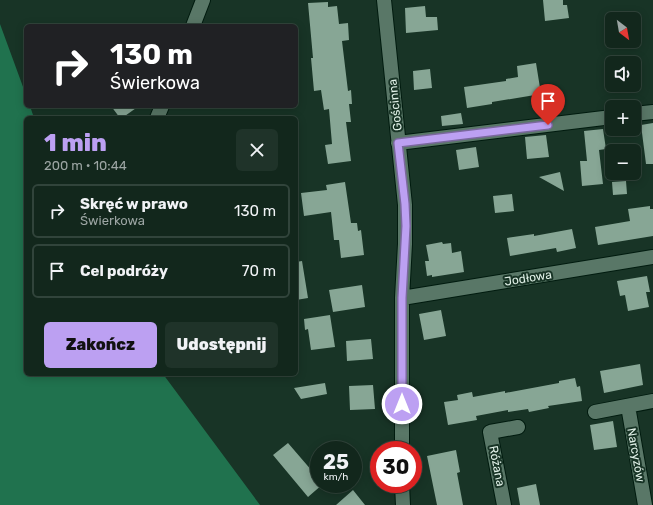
<!DOCTYPE html>
<html lang="pl">
<meta charset="utf-8">
<style>
body{margin:0;font-family:Rubik,sans-serif;background:#1f3329;color:#f1f3f6;height:100vh;display:flex;flex-direction:column;font-size:15px;white-space:nowrap}
*{box-sizing:border-box;margin:0}
p{font-size:13px;color:#9ca5a3}
.icon{flex:none;width:22px;height:22px;fill:none;stroke:currentColor;stroke-width:2;stroke-linecap:round;stroke-linejoin:round}
.map{position:relative;flex:1;overflow:hidden}
.drawer{position:absolute;left:24px;top:116px;width:274px;height:260px;display:flex;flex-direction:column;background:#12271c;border-radius:6px;box-shadow:0 2px 10px #0003,0 0 0 1px #31443b}
.drawer>*{flex:none}
.hud{position:absolute;left:24px;top:24px;width:274px;height:84px;border-radius:6px;box-shadow:0 2px 10px #0003,0 0 0 1px #31443b;background:#202124;color:#fff;overflow:hidden}
.needle{width:26px;rotate:149deg}
.controls{position:absolute;left:605px;top:12px;display:grid;gap:8px}
.controls a{display:grid;place-items:center;width:36px;height:36px;border-radius:6px;background:#12271c;box-shadow:0 2px 10px #0003,0 0 0 1px #31443b;font-size:20px}
.speed{position:absolute;left:310px;top:441px;display:flex;gap:8px;font-size:20px;font-weight:700;text-align:center}
.speed>*{display:grid;place-content:center;width:52px;height:52px;border-radius:50%;background:#12271c;box-shadow:0 2px 10px #0003,0 0 0 1px #31443b;line-height:1}
.speed small{font-size:10px;font-weight:400}
.speed .limit{border:6px solid #d22;background:#fff;color:#111}
.pin{position:absolute;display:grid;place-items:center;width:34px;height:34px;color:#fff;margin:-41px -17px;border-radius:50% 50% 50% 0;rotate:-45deg;box-shadow:0 0 4px #0007}
.pin .icon{rotate:45deg}
.me{position:absolute;width:44px;margin:-22px;rotate:0deg;stroke-linejoin:round;filter:drop-shadow(0 0 3px #0008)}
.turn{display:flex;align-items:center;gap:14px;height:84px;padding:0 20px;font-size:18px}
.turn .icon{width:52px;height:52px;stroke-width:2.5}
.turn b{display:block;font-size:28px;line-height:34px}
.round{display:grid;place-items:center;flex:none;width:42px;height:42px;border-radius:6px;background:#1f3329}
.headline{display:flex;align-items:center;justify-content:space-between;height:68px;padding:0 20px}
h1{font-size:24px;font-weight:800;line-height:30px;color:#bca0f2}
.primary-button{display:flex;gap:8px;margin-top:auto;padding:8px 20px}
.primary-button a{flex:1;height:46px;border-radius:6px;background:#bca0f2;color:#111;font-size:16px;font-weight:800;line-height:46px;text-align:center}
.primary-button a+a{background:#1f3329;color:#f1f3f6}
ul{padding:0;list-style:none}
li{display:flex;align-items:center;gap:12px;height:54px;margin:0 8px 6px;padding:0 12px;border:2px solid #31443b;border-radius:6px}
li div{flex:1}
li b{display:block;font-size:15px}
li em{font-style:normal}
.map>svg:first-child{display:block}
</style>
<div class="map">
<svg width="653" height="505" viewBox="0 0 653 505">
<rect width="100%" height="100%" fill="#183426"/>
<!-- forest -->
<path fill="#20724e" d="M 0,24 L 26,95 L 26,106 L 30,106 L 34,118 L 26,118 L 26,374 L 163,374 L 260,505 L 0,505 Z"/>
<!-- building -->
<path fill="#87a695" d="M 543,0 L 563,0 L 563,5 L 567,5 L 569,18 L 545,21 Z
M 328,2 L 328,7 L 337,6 L 339,24 L 348,23 L 349,40 L 342,41 L 348,91 L 351,90 L 352,104 L 349,104 L 351,122 L 346,122 L 351,161 L 328,164 L 325,145 L 332,144 L 329,109 L 324,110 L 321,90 L 314,91 L 311,58 L 313,58 L 308,3 Z
M 425,6 L 426,17 L 437,17 L 438,30 L 406,33 L 405,8 Z
M 536,63 L 541,94 L 492,102 L 492,104 L 467,108 L 464,87 L 506,81 L 506,79 L 518,77 L 517,66 Z
M 430,69 L 432,88 L 414,90 L 413,71 Z
M 111,106 L 139,106 L 122,118 L 120,118 Z
M 461,113 L 463,124 L 442,126 L 441,116 Z
M 653,123 L 653,164 L 646,164 L 641,125 Z
M 603,129 L 606,149 L 599,150 L 603,184 L 582,186 L 580,161 L 587,161 L 584,131 Z
M 546,135 L 549,157 L 527,159 L 525,137 Z
M 476,147 L 479,167 L 459,170 L 456,150 Z
M 560,172 L 564,191 L 539,177 Z
M 626,181 L 627,194 L 613,195 L 612,182 Z
M 345,182 L 351,223 L 357,223 L 358,231 L 361,230 L 364,255 L 341,258 L 339,240 L 334,240 L 331,212 L 304,216 L 301,193 L 327,190 L 326,185 Z
M 512,194 L 514,211 L 495,213 L 493,196 Z
M 650,206 L 650,209 L 653,209 L 653,236 L 598,245 L 595,227 L 630,221 L 628,209 Z
M 572,229 L 576,248 L 557,252 L 556,248 L 510,256 L 507,238 L 534,234 L 534,236 Z
M 442,242 L 443,244 L 451,243 L 452,253 L 461,251 L 464,272 L 432,277 L 432,275 L 427,276 L 425,261 L 429,261 L 426,245 Z
M 302,261 L 308,298 L 296,300 L 296,262 Z
M 647,276 L 650,292 L 646,292 L 649,307 L 628,311 L 625,295 L 620,296 L 617,281 Z
M 362,285 L 365,307 L 333,312 L 329,290 Z
M 441,310 L 446,336 L 424,340 L 419,314 Z
M 330,315 L 335,347 L 311,350 L 308,329 L 305,330 L 304,319 Z
M 371,339 L 373,359 L 347,361 L 346,341 Z
M 640,364 L 643,385 L 604,393 L 600,371 Z
M 575,378 L 577,387 L 580,386 L 582,401 L 548,406 L 549,408 L 529,412 L 528,409 L 508,412 L 508,410 L 476,416 L 477,420 L 448,425 L 444,402 L 458,400 L 457,395 L 472,392 L 473,397 L 505,391 L 505,393 L 559,383 L 559,381 Z
M 325,383 L 327,394 L 301,399 L 294,388 Z
M 373,385 L 375,409 L 350,410 L 349,386 Z
M 613,421 L 617,447 L 594,450 L 590,425 Z
M 288,443 L 319,479 L 319,484 L 323,484 L 308,497 L 273,455 Z
M 456,450 L 460,472 L 457,473 L 463,505 L 437,505 L 427,456 Z
M 536,484 L 540,505 L 520,505 L 517,488 Z
M 353,490 L 365,505 L 336,505 Z"/>
<g fill="none" stroke-linecap="round" stroke-linejoin="round">
<defs>
<path id="minor" d="M 384,0 L 405,205 L 405,244 L 402,298 L 402,450
M 193,26 L 203,0
M 634,114 L 653,112
M 157,118 L 162,106
M 398,143 L 612,117
M 402,298 L 653,257
M 628,406 L 645,505
M 595,412 L 653,401
M 402,484 L 403,505
M 504,505 L 490,432 L 518,427"/>
</defs>
<!-- minor casing -->
<use href="#minor" stroke="#011b0f" stroke-width="16"/>
<!-- minor -->
<use href="#minor" stroke="#597767" stroke-width="14"/>
</g>
<g fill="none" stroke-linecap="round" stroke-linejoin="round">
<defs>
<path id="route" d="M 402,404 L 402,298 L 406,226 L 405,204 L 398,143 L 548,125"/>
</defs>
<!-- route casing -->
<use href="#route" stroke="#7a689d" stroke-width="10"/>
<!-- route -->
<use href="#route" stroke="#bca0f2" stroke-width="7"/>
</g>
<g text-anchor="middle" stroke-width="4" stroke-linejoin="round" paint-order="stroke">
<!-- street labels -->
<g font-size="12" fill="#e0f0e7" stroke="#183426">
<text transform="translate(395 105) rotate(-96)" y="4">Gościnna</text>
<text transform="translate(528 278) rotate(-9)" y="4">Jodłowa</text>
<text transform="translate(636 455) rotate(80)" y="4">Narcyzów</text>
<text transform="translate(497 466) rotate(79)" y="4">Różana</text>
</g>
</g>
</svg>
<div class="controls">
<a><svg class="needle" viewBox="-14 -14 28 28"><path d="M0-13l5 13h-10z" fill="#e53935"/><path d="M0 13l5-13h-10z" fill="#9ca5a3"/></svg></a>
<a><svg class="icon" aria-label="sound" viewBox="0 0 24 24"><path d="M4 9h4l5-4v14l-5-4H4zM17 9q2 3 0 6"/></svg></a>
<a>+</a>
<a>−</a>
</div>
<div class="speed"><div>25<small>km/h</small></div><div class="limit">30</div></div>
<div class="pin" style="left:548px;top:125px;background:#d93025"><svg class="icon" aria-label="arrive" viewBox="0 0 24 24"><path d="M6 21V4h12l-3 4 3 4H6"/></svg></div>
<svg class="me" style="left:402px;top:404px" viewBox="-20 -20 40 40"><circle r="17" fill="#bca0f2" stroke="#fff" stroke-width="3"/><path d="M0-11L8 9 0 5-8 9z" fill="#fff"/></svg>
<div class="hud">
<div class="turn"><svg class="icon" aria-label="right" viewBox="0 0 24 24"><path d="M7 20v-9h11M14 6l5 5-5 5"/></svg><div><b>130 m</b>Świerkowa</div></div>
</div>
<section class="drawer">
<div class="headline"><div><h1>1 min</h1><p>200 m · 10:44</p></div><a class="round"><svg class="icon" aria-label="close" viewBox="0 0 24 24"><path d="M6 6l12 12M18 6L6 18"/></svg></a></div>
<ul>
<li><svg class="icon" aria-label="right" viewBox="0 0 24 24"><path d="M7 20v-9h11M14 6l5 5-5 5"/></svg><div><b>Skręć w prawo</b><p>Świerkowa</p></div><em>130 m</em></li>
<li><svg class="icon" aria-label="arrive" viewBox="0 0 24 24"><path d="M6 21V4h12l-3 4 3 4H6"/></svg><div><b>Cel podróży</b></div><em>70 m</em></li>
</ul>
<div class="primary-button"><a>Zakończ</a><a>Udostępnij</a></div>
</section>
</div>
